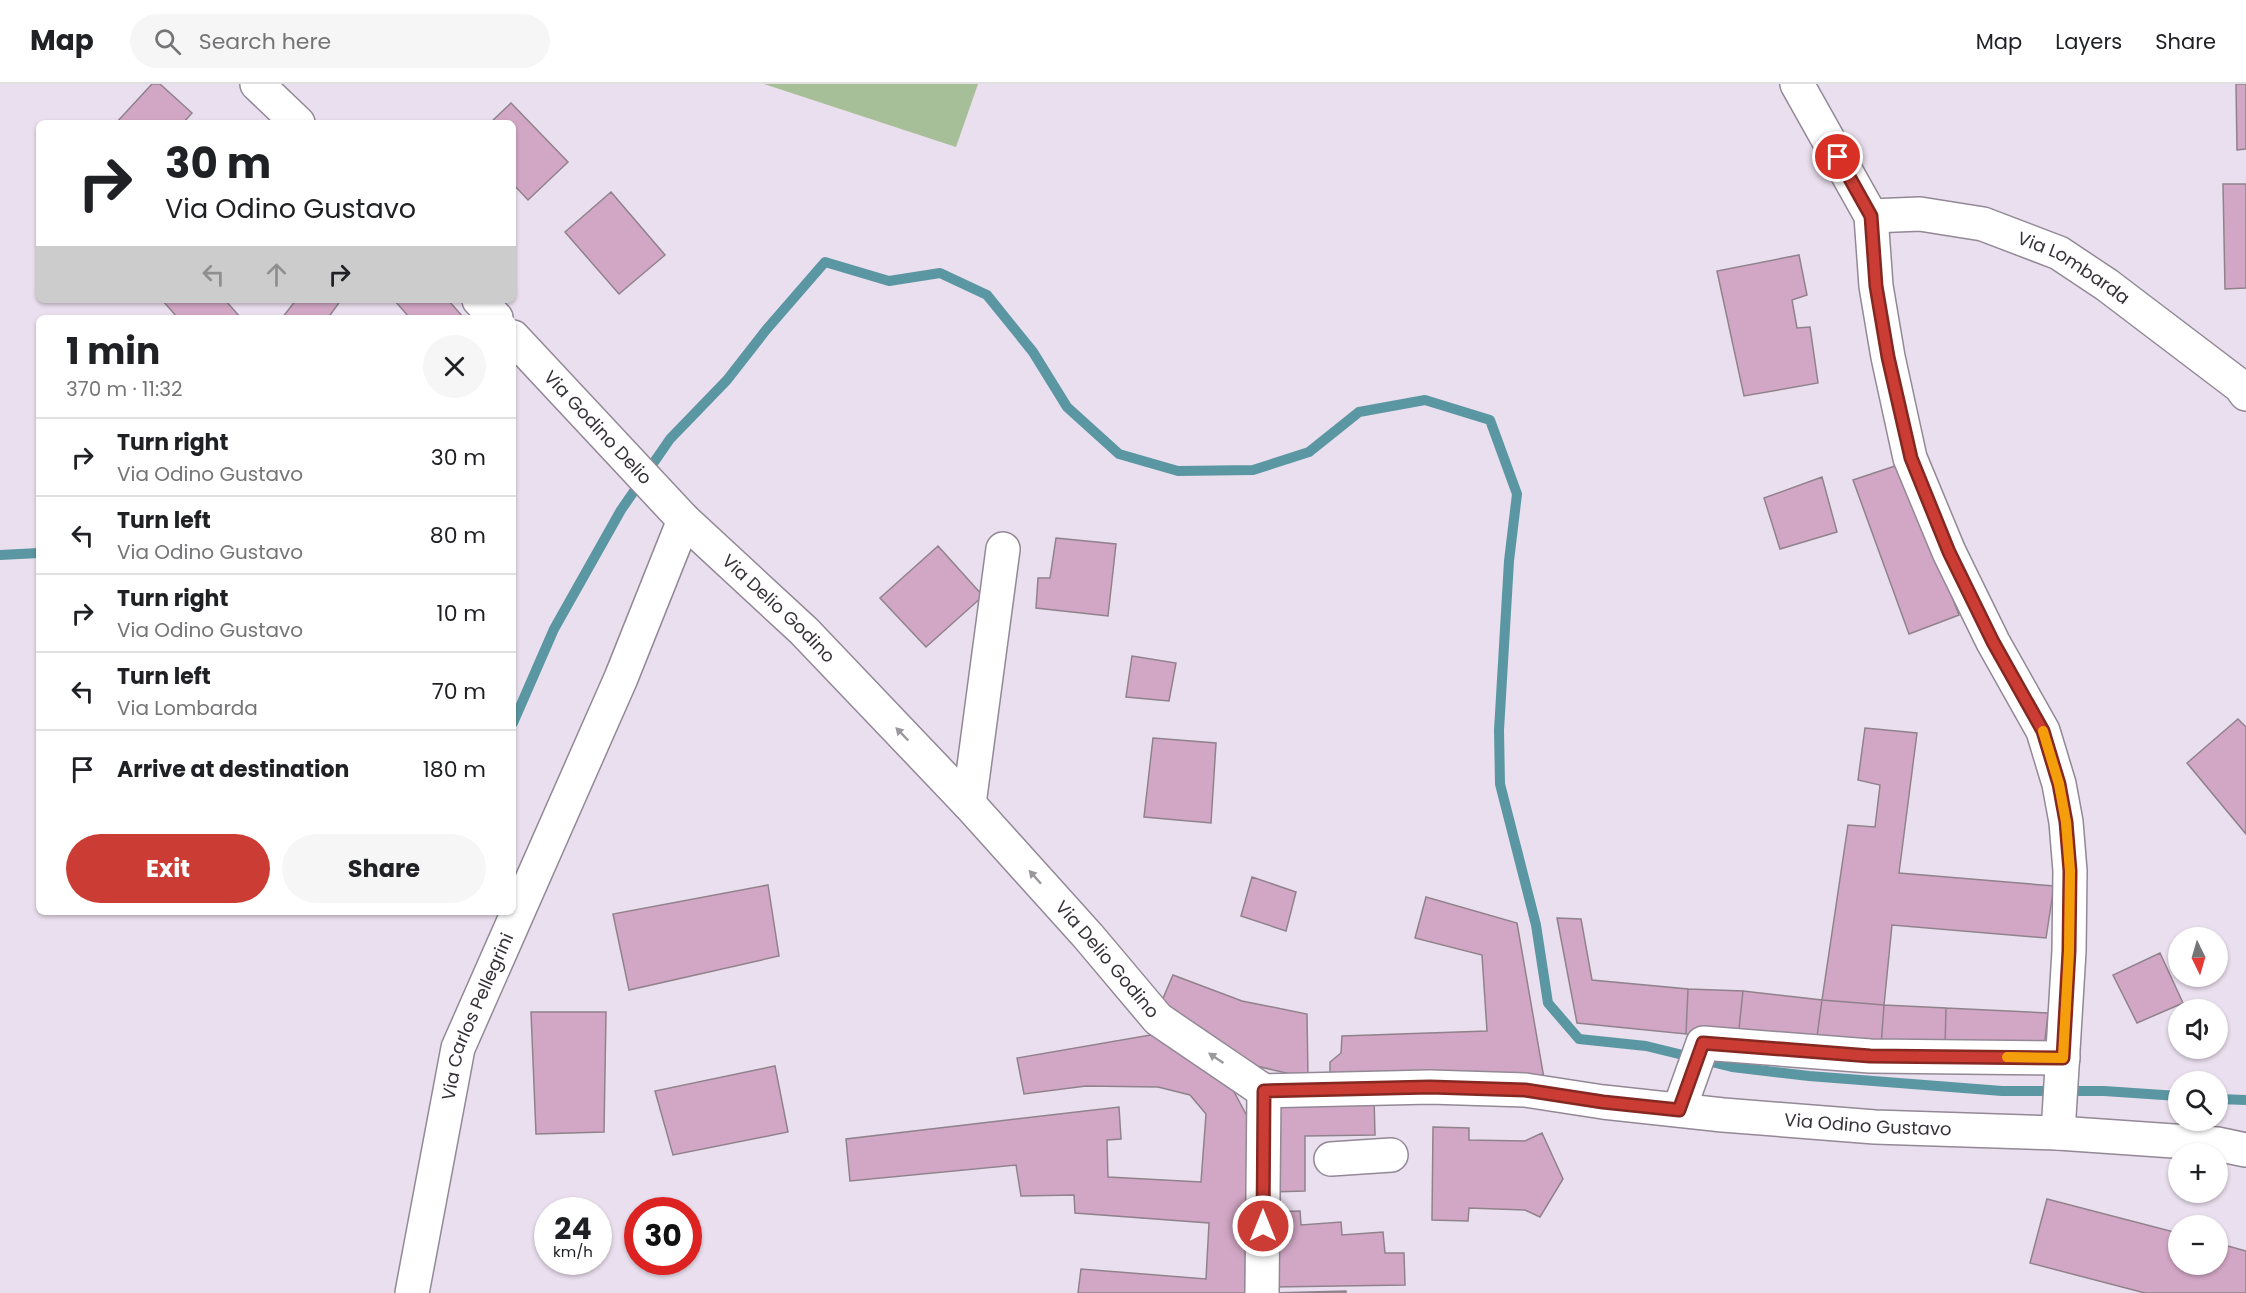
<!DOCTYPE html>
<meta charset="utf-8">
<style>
body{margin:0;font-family:Poppins,sans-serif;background:#f6f6f6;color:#202124;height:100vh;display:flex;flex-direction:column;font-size:22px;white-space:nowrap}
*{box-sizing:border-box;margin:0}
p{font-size:20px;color:#757577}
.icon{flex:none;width:33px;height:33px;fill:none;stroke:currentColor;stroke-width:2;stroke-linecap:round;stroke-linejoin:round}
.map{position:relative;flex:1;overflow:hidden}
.side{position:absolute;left:36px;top:231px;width:480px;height:600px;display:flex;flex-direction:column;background:#fff;border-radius:9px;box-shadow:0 2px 4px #0004}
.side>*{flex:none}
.hud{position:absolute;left:36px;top:36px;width:480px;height:183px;border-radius:9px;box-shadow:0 2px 4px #0004;background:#fff;color:#202124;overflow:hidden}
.needle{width:39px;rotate:175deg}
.buttons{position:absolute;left:2168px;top:843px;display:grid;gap:12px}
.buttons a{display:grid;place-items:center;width:60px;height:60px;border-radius:50%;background:#fff;box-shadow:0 2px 4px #0004;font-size:30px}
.speed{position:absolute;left:534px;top:1113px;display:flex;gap:12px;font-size:30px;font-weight:700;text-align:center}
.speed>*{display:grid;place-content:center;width:78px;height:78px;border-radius:50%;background:#fff;box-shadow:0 2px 4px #0004;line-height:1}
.speed small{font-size:15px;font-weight:400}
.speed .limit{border:9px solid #d22;background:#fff;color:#111}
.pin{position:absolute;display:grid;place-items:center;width:51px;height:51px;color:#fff;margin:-26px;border:3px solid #fff;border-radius:50%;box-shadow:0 2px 6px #0007}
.me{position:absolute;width:66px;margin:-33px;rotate:0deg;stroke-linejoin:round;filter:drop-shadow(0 0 4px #0008)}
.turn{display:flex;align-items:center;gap:21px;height:126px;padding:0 30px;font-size:27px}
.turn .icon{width:78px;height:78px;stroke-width:2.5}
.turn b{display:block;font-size:42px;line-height:51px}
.lanes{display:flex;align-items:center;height:57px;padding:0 30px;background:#0003;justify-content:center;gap:30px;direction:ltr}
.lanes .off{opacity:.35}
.round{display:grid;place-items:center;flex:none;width:63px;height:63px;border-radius:32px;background:#f6f6f6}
.headline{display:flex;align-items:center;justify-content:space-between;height:102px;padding:0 30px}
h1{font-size:36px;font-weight:700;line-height:45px}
.button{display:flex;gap:12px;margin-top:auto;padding:12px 30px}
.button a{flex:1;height:69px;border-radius:36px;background:#cb3d34;color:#fff;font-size:24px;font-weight:700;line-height:69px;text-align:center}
.button a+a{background:#f6f6f6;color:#202124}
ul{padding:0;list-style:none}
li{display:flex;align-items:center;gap:18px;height:78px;padding:0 30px;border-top:2px solid #e0e0e0}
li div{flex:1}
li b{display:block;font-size:22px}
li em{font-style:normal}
header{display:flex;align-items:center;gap:36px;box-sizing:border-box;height:84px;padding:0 30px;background:#fff;border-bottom:2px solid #e0e0e0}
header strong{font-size:28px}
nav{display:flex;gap:33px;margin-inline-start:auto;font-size:21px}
.search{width:420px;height:54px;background:#f6f6f6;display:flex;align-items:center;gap:15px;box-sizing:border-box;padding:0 21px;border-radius:33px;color:#757577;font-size:22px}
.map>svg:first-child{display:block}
</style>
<header>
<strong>Map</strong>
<div class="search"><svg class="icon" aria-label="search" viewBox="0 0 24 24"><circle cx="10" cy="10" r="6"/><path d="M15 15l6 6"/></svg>Search here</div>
<nav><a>Map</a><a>Layers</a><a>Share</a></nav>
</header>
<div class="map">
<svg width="2246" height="1209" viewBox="0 0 2246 1209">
<rect width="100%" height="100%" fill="#eadfee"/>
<!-- green -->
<path fill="#a7bf98" d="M 764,0 L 978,0 L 956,63 Z"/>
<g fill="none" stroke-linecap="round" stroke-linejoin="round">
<!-- stream -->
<path stroke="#5b97a2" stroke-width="10" d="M 0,471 L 39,469
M 513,639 L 554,545 L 621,426 L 670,355 L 727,296 L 766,246 L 825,178 L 889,197 L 940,189 L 987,211 L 1033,268 L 1067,323 L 1119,370 L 1178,387 L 1253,386 L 1309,368 L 1359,328 L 1425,316 L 1490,336 L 1517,410 L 1509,477 L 1499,646 L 1500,700 L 1536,841 L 1548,919 L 1579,955 L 1646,962 L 1732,983 L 1809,992 L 2002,1007 L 2104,1007 L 2178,1012
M 2217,1015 L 2246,1016"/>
</g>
<!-- building -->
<path fill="#d2a7c5" stroke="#90828c" stroke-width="1.5" d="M 152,0 L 160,0 L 192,29 L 183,39 L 116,39 Z
M 2236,0 L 2246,0 L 2246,65 L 2237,66 Z
M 511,19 L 568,78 L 528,116 L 513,100 L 513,39 L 490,39 Z
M 2223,100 L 2246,100 L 2246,204 L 2225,205 Z
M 611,108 L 665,171 L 619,210 L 565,148 Z
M 1799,171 L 1807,211 L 1792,216 L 1797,244 L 1810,243 L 1818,299 L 1744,312 L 1717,187 Z
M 162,216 L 225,216 L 241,234 L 178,234 Z
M 296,216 L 341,216 L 328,234 L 282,234 Z
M 394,216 L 448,216 L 464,234 L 410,234 Z
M 1901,380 L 1959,531 L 1909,550 L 1853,396 Z
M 1822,393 L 1837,448 L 1780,465 L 1764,414 Z
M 1056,454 L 1116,460 L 1108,532 L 1036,524 L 1038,494 L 1050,494 Z
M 938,462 L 983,512 L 926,563 L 880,514 Z
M 1132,572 L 1176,579 L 1169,617 L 1126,613 Z
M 2238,635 L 2246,643 L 2246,750 L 2187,679 Z
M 1865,644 L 1917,649 L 1899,789 L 2054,802 L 2046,854 L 1892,841 L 1884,921 L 1822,916 L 1848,741 L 1875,743 L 1880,701 L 1858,696 Z
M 1153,654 L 1216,659 L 1211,739 L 1144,733 Z
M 1252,793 L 1296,808 L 1286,847 L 1241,832 Z
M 768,801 L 779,872 L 629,906 L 613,830 Z
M 1426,813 L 1517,839 L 1545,1000 L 1330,998 L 1330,978 L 1341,969 L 1342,952 L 1487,947 L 1482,871 L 1415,854 Z
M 1557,834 L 1581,835 L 1592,896 L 1688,905 L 1686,950 L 1577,939 Z
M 2160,869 L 2183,919 L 2137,939 L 2113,891 Z
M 1173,891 L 1242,917 L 1307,930 L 1308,994 L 1235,977 L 1158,926 Z
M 1688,905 L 1743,907 L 1738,954 L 1686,950 Z
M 1743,907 L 1822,916 L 1816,960 L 1738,954 Z
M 1822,916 L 1884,921 L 1881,962 L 1816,960 Z
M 1884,921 L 1946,924 L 1945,964 L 1881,962 Z
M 1946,924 L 2048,929 L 2044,965 L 1945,964 Z
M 531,928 L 606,928 L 604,1048 L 536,1050 Z
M 1162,949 L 1225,991 L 1248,1034 L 1245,1209 L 1078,1209 L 1081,1185 L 1206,1195 L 1209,1139 L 1075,1129 L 1074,1111 L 1021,1112 L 1016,1081 L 850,1097 L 846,1055 L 1119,1023 L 1121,1055 L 1107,1056 L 1108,1093 L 1201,1098 L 1206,1030 L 1190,1011 L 1158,1003 L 1086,1002 L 1024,1010 L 1017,974 Z
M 775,982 L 788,1048 L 673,1071 L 655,1007 Z
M 1374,1013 L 1375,1051 L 1305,1052 L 1305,1107 L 1270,1108 L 1281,1018 Z
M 1433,1043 L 1469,1044 L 1469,1056 L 1525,1057 L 1542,1049 L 1563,1095 L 1540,1133 L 1525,1126 L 1469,1124 L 1468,1137 L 1432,1136 Z
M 2047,1115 L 2178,1149 L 2178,1180 L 2217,1180 L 2217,1159 L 2246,1167 L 2246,1209 L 2145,1209 L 2030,1179 Z
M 1300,1127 L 1301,1141 L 1341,1138 L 1342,1151 L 1383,1148 L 1385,1169 L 1404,1169 L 1405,1201 L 1273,1203 L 1270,1128 Z
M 1346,1207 L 1346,1209 L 1271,1209 Z"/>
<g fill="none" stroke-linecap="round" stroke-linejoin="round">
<defs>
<g id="minor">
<path d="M 257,0 L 298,39"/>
<path d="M 1797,0 L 1871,132 L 1876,202 L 1888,273 L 1910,374 L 1949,468 L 1993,558 L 2043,647 L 2059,700 L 2066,738 L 2070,787 L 2069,867 L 2058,1049"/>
<path id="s1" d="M 1871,132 L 1920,130 L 1983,140 L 2059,169 L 2107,201 L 2240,302 L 2246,310"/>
<path d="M 479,216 L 496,234"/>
<path id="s2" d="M 513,253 L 684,436 L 804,547 L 969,720 L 1088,852 L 1158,935 L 1264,1007"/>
<path d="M 969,720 L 1003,465"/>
<path id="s3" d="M 1264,1007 L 1430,1003 L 1525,1006 L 1603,1018 L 1723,1031 L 1875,1043 L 2058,1049 L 2217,1060 L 2246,1066"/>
<path d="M 1679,1026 L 1703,959 L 1870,972 L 2063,974"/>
<path d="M 1331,1075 L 1391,1071"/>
<path id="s4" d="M 412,1209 L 458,964 L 621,594 L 684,436"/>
<path d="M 1262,1209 L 1264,1007"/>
</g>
</defs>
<!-- minor casing -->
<use href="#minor" stroke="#928896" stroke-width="36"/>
<!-- minor -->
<use href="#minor" stroke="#fff" stroke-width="33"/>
</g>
<!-- one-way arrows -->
<defs><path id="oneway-solid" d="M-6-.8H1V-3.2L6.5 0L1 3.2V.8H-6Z" transform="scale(1.5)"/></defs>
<g fill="#9a989c">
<use href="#oneway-solid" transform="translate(902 650) rotate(-134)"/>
<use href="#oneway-solid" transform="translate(1035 793) rotate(-132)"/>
<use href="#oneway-solid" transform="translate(1216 974) rotate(-146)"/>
</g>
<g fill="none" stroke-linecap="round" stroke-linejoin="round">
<defs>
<path id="route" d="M 1263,1142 L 1264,1007 L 1430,1003 L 1525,1006 L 1603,1018 L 1679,1026 L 1703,959 L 1870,972 L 2063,974 L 2069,867 L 2070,787 L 2066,738 L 2059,700 L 2043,647 L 1993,558 L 1949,468 L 1911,374 L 1888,273 L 1876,202 L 1871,132 L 1838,73"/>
</defs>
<!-- route casing -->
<use href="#route" stroke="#842822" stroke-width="15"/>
<!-- route -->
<use href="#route" stroke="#cb3d34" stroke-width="10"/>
<!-- slow -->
<path stroke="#f59e0b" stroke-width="10" d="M 2007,973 L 2063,974 L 2069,867 L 2070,787 L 2066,738 L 2059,700 L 2043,647"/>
</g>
<g text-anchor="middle" stroke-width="5" stroke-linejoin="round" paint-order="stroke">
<!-- street labels -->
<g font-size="18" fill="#363238" stroke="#f7edfb">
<text dy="6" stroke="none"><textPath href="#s1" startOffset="214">Via Lombarda</textPath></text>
<text dy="6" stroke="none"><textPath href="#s2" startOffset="124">Via Godino Delio</textPath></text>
<text dy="6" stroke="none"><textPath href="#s2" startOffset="380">Via Delio Godino</textPath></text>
<text dy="6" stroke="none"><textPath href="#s2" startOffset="861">Via Delio Godino</textPath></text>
<text dy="6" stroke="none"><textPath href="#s4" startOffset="285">Via Carlos Pellegrini</textPath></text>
<text dy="6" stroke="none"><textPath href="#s3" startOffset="606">Via Odino Gustavo</textPath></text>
</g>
</g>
</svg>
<div class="buttons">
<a><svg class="needle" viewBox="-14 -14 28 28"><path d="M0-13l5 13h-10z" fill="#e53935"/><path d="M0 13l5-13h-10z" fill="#757577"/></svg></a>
<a><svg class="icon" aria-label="sound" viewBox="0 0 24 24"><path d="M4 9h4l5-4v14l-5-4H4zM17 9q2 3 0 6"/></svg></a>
<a><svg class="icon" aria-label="search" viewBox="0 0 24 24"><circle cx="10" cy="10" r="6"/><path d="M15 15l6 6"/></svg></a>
<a>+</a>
<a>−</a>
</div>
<div class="speed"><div>24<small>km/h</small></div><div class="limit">30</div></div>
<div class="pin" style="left:1838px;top:73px;background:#d93025"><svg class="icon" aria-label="arrive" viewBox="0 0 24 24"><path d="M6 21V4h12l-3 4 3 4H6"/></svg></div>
<svg class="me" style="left:1263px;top:1142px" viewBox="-20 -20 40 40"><circle r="17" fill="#cb3d34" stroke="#fff" stroke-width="3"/><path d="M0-11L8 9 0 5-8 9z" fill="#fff"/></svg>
<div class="hud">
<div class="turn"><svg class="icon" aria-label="right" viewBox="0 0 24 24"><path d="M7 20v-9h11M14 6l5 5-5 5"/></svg><div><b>30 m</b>Via Odino Gustavo</div></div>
<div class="lanes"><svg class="icon off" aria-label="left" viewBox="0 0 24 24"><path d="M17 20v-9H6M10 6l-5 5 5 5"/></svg><svg class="icon off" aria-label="ahead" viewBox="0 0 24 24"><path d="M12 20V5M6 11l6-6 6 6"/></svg><svg class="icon" aria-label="right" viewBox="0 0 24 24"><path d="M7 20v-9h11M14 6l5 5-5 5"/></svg></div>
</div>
<section class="side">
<div class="headline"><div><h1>1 min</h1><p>370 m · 11:32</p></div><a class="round"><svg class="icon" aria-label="close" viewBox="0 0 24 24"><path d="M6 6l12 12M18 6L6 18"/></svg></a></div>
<ul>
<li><svg class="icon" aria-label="right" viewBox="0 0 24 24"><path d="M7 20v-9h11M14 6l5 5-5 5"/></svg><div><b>Turn right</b><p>Via Odino Gustavo</p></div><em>30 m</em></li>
<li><svg class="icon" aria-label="left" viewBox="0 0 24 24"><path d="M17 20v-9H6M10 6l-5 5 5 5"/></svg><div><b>Turn left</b><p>Via Odino Gustavo</p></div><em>80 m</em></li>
<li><svg class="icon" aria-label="right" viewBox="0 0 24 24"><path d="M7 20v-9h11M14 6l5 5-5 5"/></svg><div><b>Turn right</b><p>Via Odino Gustavo</p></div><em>10 m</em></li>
<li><svg class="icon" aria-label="left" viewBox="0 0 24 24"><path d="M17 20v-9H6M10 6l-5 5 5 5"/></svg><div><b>Turn left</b><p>Via Lombarda</p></div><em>70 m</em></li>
<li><svg class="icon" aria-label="arrive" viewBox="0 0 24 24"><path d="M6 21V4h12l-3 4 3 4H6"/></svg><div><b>Arrive at destination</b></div><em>180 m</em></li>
</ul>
<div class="button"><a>Exit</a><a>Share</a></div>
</section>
</div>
